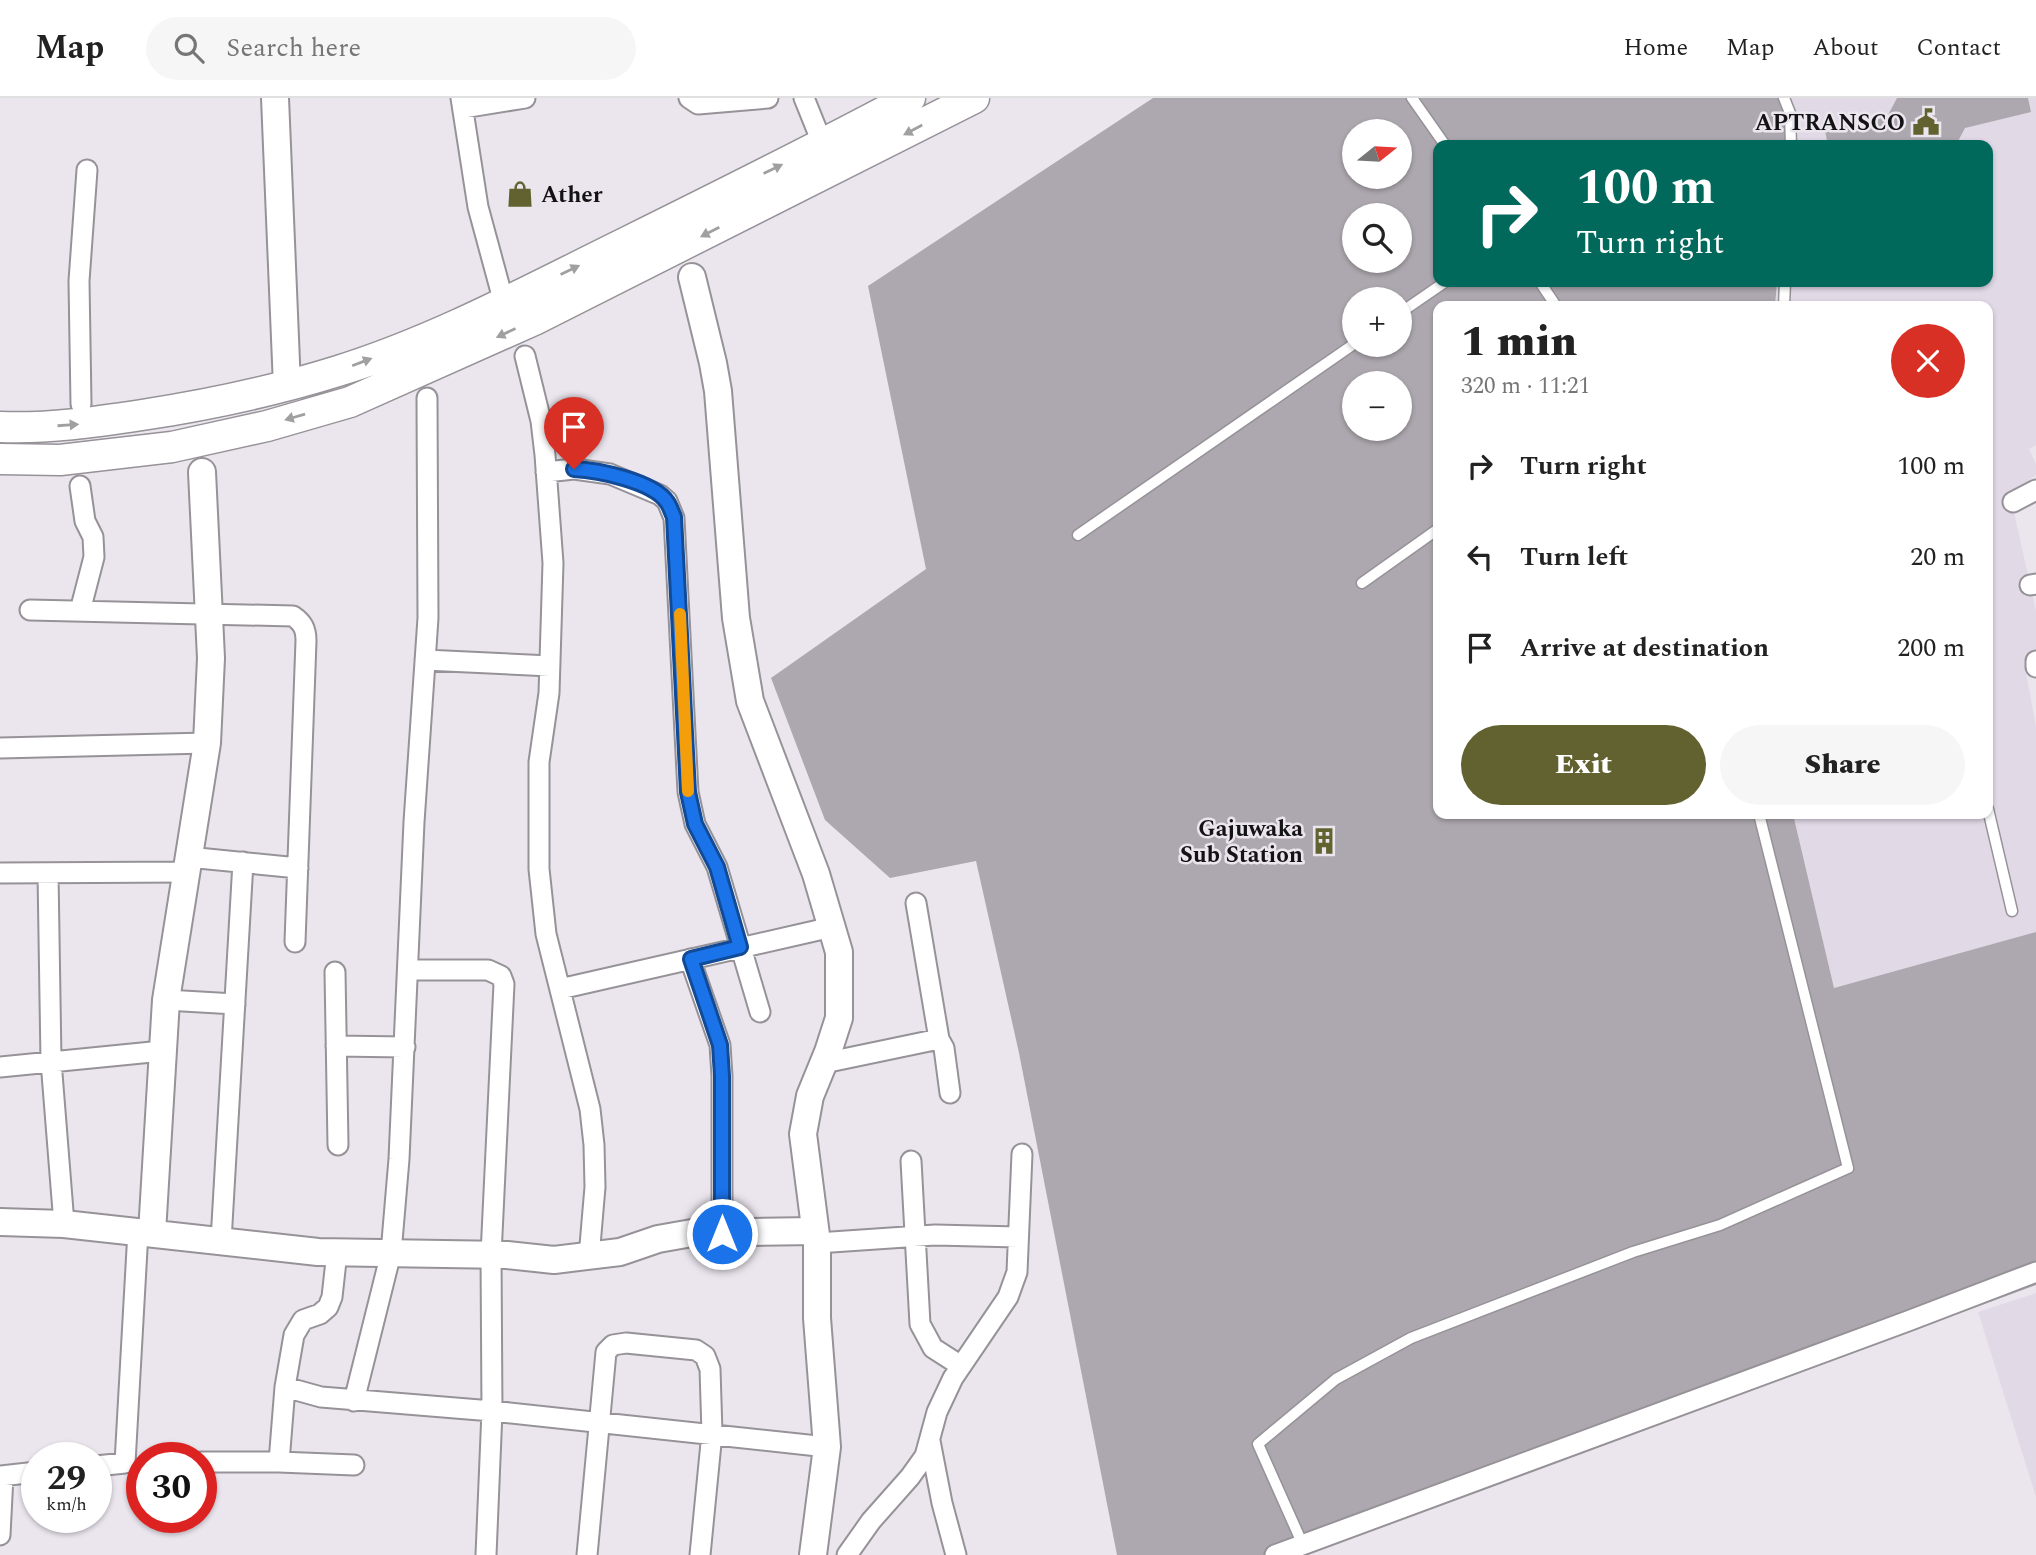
<!DOCTYPE html>
<meta charset="utf-8">
<style>
body{margin:0;font-family:Spectral,serif;background:#f6f6f6;color:#222;height:100vh;display:flex;flex-direction:column;font-size:26px;white-space:nowrap}
*{box-sizing:border-box;margin:0}
p{font-size:23px;color:#767676}
.icon{flex:none;width:38px;height:38px;fill:none;stroke:currentColor;stroke-width:2;stroke-linecap:round;stroke-linejoin:round}
.map{position:relative;flex:1;overflow:hidden}
.sheet{position:absolute;left:1433px;top:203px;width:560px;height:518px;display:flex;flex-direction:column;background:#fff;border-radius:14px;box-shadow:0 2px 5px #0004}
.sheet>*{flex:none}
.guide{position:absolute;left:1433px;top:42px;width:560px;height:147px;border-radius:14px;box-shadow:0 2px 5px #0004;background:#00695c;color:#fff;overflow:hidden}
.needle{width:46px;rotate:72deg}
.fabs{position:absolute;left:1342px;top:21px;display:grid;gap:14px}
.fabs a{display:grid;place-items:center;width:70px;height:70px;border-radius:50%;background:#fff;box-shadow:0 2px 5px #0004;font-size:35px}
.speed{position:absolute;left:21px;top:1344px;display:flex;gap:14px;font-size:35px;font-weight:700;text-align:center}
.speed>*{display:grid;place-content:center;width:91px;height:91px;border-radius:50%;background:#fff;box-shadow:0 2px 5px #0004;line-height:1}
.speed small{font-size:18px;font-weight:400}
.speed .limit{border:10px solid #d22;background:#fff;color:#111}
.pin{position:absolute;display:grid;place-items:center;width:60px;height:60px;color:#fff;margin:-72px -30px;border-radius:50% 50% 50% 0;rotate:-45deg;box-shadow:0 0 7px #0007}
.pin .icon{rotate:45deg}
.me{position:absolute;width:77px;margin:-38px;rotate:0deg;stroke-linejoin:round;filter:drop-shadow(0 0 5px #0008)}
.turn{display:flex;align-items:center;gap:24px;height:147px;padding:0 28px;font-size:32px}
.turn .icon{width:91px;height:91px;stroke-width:2.5}
.turn b{display:block;font-size:49px;line-height:60px}
.round{display:grid;place-items:center;flex:none;width:74px;height:74px;border-radius:37px;background:#f6f6f6}
.summary{display:flex;align-items:center;justify-content:space-between;height:119px;padding:0 28px}
h1{font-size:42px;font-weight:800;line-height:52px}
.primary-button{display:flex;gap:14px;margin-top:auto;padding:14px 28px}
.primary-button a{flex:1;height:80px;border-radius:42px;background:#61622f;color:#fff;font-size:28px;font-weight:800;line-height:80px;text-align:center}
.primary-button a+a{background:#f6f6f6;color:#222}
ul{padding:0;list-style:none}
li{display:flex;align-items:center;gap:21px;height:91px;padding:0 28px}
li div{flex:1}
li b{display:block;font-size:26px}
li em{font-style:normal}
header{display:flex;align-items:center;gap:42px;box-sizing:border-box;height:98px;padding:0 35px;background:#fff;border-bottom:2px solid #e0e0e0}
header strong{font-size:33px}
nav{display:flex;gap:38px;margin-inline-start:auto;font-size:24px}
.search{width:490px;height:63px;background:#f6f6f6;display:flex;align-items:center;gap:18px;box-sizing:border-box;padding:0 24px;border-radius:38px;color:#767676;font-size:26px}
.map>svg:first-child{display:block}
</style>
<header>
<strong>Map</strong>
<div class="search"><svg class="icon" aria-label="search" viewBox="0 0 24 24"><circle cx="10" cy="10" r="6"/><path d="M15 15l6 6"/></svg>Search here</div>
<nav><a>Home</a><a>Map</a><a>About</a><a>Contact</a></nav>
</header>
<div class="map">
<svg width="2036" height="1457" viewBox="0 0 2036 1457">
<rect width="100%" height="100%" fill="#ebe6ee"/>
<!-- built -->
<path fill="#e2d9e7" d="M 1779,0 L 2036,0 L 2036,347 L 2029,351 L 2036,366 L 2036,377 L 2010,396 L 2036,513 L 2036,551 L 2024,564 L 2036,628 L 2036,834 L 1834,890 L 1793,716 L 1988,716 L 1988,208 L 1775,208 L 1777,184 L 1988,184 L 1988,47 L 1787,47 Z
M 2036,1195 L 2036,1399 L 1978,1214 Z"/>
<!-- building -->
<path fill="#ada8af" fill-rule="evenodd" d="M 1153,0 L 1779,0 L 1788,23 L 1787,47 L 1438,47 L 1438,184 L 1777,184 L 1775,208 L 1438,208 L 1438,716 L 1793,716 L 1834,890 L 2036,834 L 2036,1187 L 1301,1457 L 1117,1457 L 1019,955 L 976,763 L 890,780 L 825,722 L 771,580 L 926,471 L 868,188 ZM 1354,33 L 1400,33 L 1400,79 L 1354,79 ZM 1354,117 L 1400,117 L 1400,163 L 1354,163 ZM 1354,201 L 1400,201 L 1400,247 L 1354,247 ZM 1354,285 L 1400,285 L 1400,331 L 1354,331 Z
M 1897,0 L 2028,0 L 2031,14 L 1965,30 L 1956,47 L 1828,47 L 1825,33 L 1887,19 Z"/>
<g fill="none" stroke-linecap="round" stroke-linejoin="round">
<defs>
<path id="lane" d="M 1412,0 L 1445,47
M 1784,0 L 1790,15 L 1791,47
M 1540,184 L 1556,208
M 1784,208 L 1785,184
M 1400,215 L 1445,184
M 1078,437 L 1354,246
M 1362,485 L 1438,431
M 1988,711 L 2012,813
M 1303,1447 L 1258,1346 L 1336,1281 L 1411,1240 L 1633,1154 L 1720,1127 L 1848,1070 L 1759,716"/>
<path id="street" d="M 461,0 L 478,109 L 504,205
M 689,0 L 698,6 L 768,0
M 804,0 L 823,47
M 463,10 L 525,0
M 525,258 L 541,323 L 545,357 L 553,465 L 549,595 L 539,664 L 539,771 L 546,836 L 590,1011 L 594,1047 L 595,1089 L 589,1159
M 81,306 L 79,183 L 87,72
M 546,374 L 574,371 L 610,376 L 660,397 L 667,403 L 674,420 L 688,694 L 695,726 L 717,769 L 760,914
M 2013,404 L 2036,392
M 2030,487 L 2036,486
M 30,512 L 293,518 C 303,525 306,531 306,543 L 295,844
M 80,513 L 94,459 L 93,439 L 85,423 L 80,388
M 425,562 L 550,568
M 2036,563 L 2036,569
M 0,650 L 207,645
M 188,759 L 298,770
M 0,775 L 186,774
M 48,775 L 51,963 L 64,1126
M 916,805 L 939,941
M 690,861 L 720,947 L 722,978 L 722,1136
M 408,872 L 488,872 L 501,878 L 504,886 L 491,1157 L 492,1313 L 486,1457
M 335,874 L 338,1047
M 560,891 L 832,829
M 166,902 L 235,906
M 336,948 L 405,949
M 824,965 L 939,941 L 944,950 L 950,995
M 0,969 L 162,953
M 911,1063 L 920,1226 L 933,1250 L 961,1268
M 221,1143 L 243,764
M 817,1145 L 935,1137 L 1018,1139
M 285,1289 L 321,1299 L 492,1313 L 827,1349
M 354,1303 L 391,1155 L 399,1061 L 414,724 L 428,520 L 427,300
M 930,1343 L 942,1405 L 956,1457
M 201,1364 L 279,1364 L 354,1367
M 279,1364 L 285,1289 L 294,1237 L 303,1222 L 320,1216 L 328,1209 L 332,1199 L 337,1154
M 96,1368 L 125,1365 L 138,1133
M 0,1378 L 37,1374
M 0,1437 L 3,1378
M 587,1457 L 606,1254 L 613,1247 L 626,1245 L 696,1252 L 705,1258 L 710,1271 L 712,1335 L 700,1457
M 847,1457 L 871,1423 L 910,1379 L 925,1358 L 937,1314 L 953,1280 L 1008,1199 L 1017,1174 L 1022,1056
M 1275,1457 L 1908,1223 L 2036,1174"/>
<path id="secondary" d="M 275,0 L 287,288
M 692,179 L 713,265 L 718,293 L 736,520 L 750,603 L 816,776 L 839,854 L 839,920 L 828,954 L 810,998 L 803,1036 L 817,1145 L 817,1220 L 827,1349 L 813,1457
M 0,1124 L 64,1126 L 318,1154 L 507,1157 L 554,1162 L 620,1154 L 658,1141 L 692,1135 L 815,1133
M 152,1135 L 166,902 L 207,645 L 211,560 L 202,374"/>
<path id="primary" d="M 0,329 C 48,331 95,324 142,317 C 208,307 274,293 338,273 C 438,242 533,190 627,144 C 722,97 817,50 910,0
M 0,361 L 60,362 L 172,349 L 267,328 L 350,304 L 534,222 L 974,0"/>
</defs>
<!-- lane casing -->
<use href="#lane" stroke="#969298" stroke-width="13"/>
<!-- street casing -->
<use href="#street" stroke="#969298" stroke-width="23"/>
<!-- secondary casing -->
<use href="#secondary" stroke="#969298" stroke-width="30"/>
<!-- primary casing -->
<use href="#primary" stroke="#969298" stroke-width="33"/>
<!-- lane -->
<use href="#lane" stroke="#fff" stroke-width="10"/>
<!-- street -->
<use href="#street" stroke="#fff" stroke-width="19"/>
<!-- secondary -->
<use href="#secondary" stroke="#fff" stroke-width="26"/>
<!-- primary -->
<use href="#primary" stroke="#fff" stroke-width="30"/>
</g>
<!-- one-way arrows -->
<defs><path id="oneway-solid" d="M-6-.8H1V-3.2L6.5 0L1 3.2V.8H-6Z" transform="scale(1.75)"/></defs>
<g fill="#a1a0a1">
<use href="#oneway-solid" transform="translate(913 32) rotate(152)"/>
<use href="#oneway-solid" transform="translate(773 71) rotate(-26)"/>
<use href="#oneway-solid" transform="translate(710 134) rotate(153)"/>
<use href="#oneway-solid" transform="translate(570 172) rotate(-26)"/>
<use href="#oneway-solid" transform="translate(506 235) rotate(155)"/>
<use href="#oneway-solid" transform="translate(362 264) rotate(-21)"/>
<use href="#oneway-solid" transform="translate(295 319) rotate(164)"/>
<use href="#oneway-solid" transform="translate(68 327) rotate(-4)"/>
</g>
<g fill="none" stroke-linecap="round" stroke-linejoin="round">
<defs>
<path id="route" d="M 574,371 C 597,372 653,383 667,404 C 670,408 672,415 674,419 L 688,694 L 695,726 L 717,769 L 740,849 L 691,861 L 720,947 L 722,978 L 722,1136"/>
</defs>
<!-- route casing -->
<use href="#route" stroke="#114b97" stroke-width="18"/>
<!-- route -->
<use href="#route" stroke="#1a73e8" stroke-width="12"/>
<!-- slow -->
<path stroke="#f59e0b" stroke-width="12" d="M 680,516 L 688,693"/>
</g>
<!-- icons -->
<defs>
<symbol id="civic-bare" viewBox="-9 -9 18 18"><path d="M-.6-6.5H3V-4.5H.6V-3L4-1V1h2V6H-6V1h2V-1L-.6-3ZM-1.2 2.5V6h2.4V2.5Z" fill="#61622f" stroke="#ebe6ee" stroke-width="2.5" paint-order="stroke"/></symbol>
<symbol id="shop-bare" viewBox="-9 -9 18 18"><path d="M-5-2.5h2.3a2.7 3.5 0 0 1 5.4 0H5L5.5 6h-11ZM-1.5-2.5h3a1.5 2.3 0 0 0-3 0Z" fill="#61622f" stroke="#ebe6ee" stroke-width="2.5" paint-order="stroke"/></symbol>
<symbol id="building-bare" viewBox="-9 -9 18 18"><path d="M-4-6H4V6H1V3H-1V6H-4ZM-2.5-4.3h1.7v1.8h-1.7ZM.8-4.3h1.7v1.8H.8ZM-2.5-1h1.7V.8h-1.7ZM.8-1h1.7V.8H.8Z" fill="#61622f" stroke="#ebe6ee" stroke-width="2.5" paint-order="stroke"/></symbol>
</defs>
<g fill-rule="evenodd">
<use href="#civic-bare" x="1907" y="5" width="38" height="38"/>
<use href="#shop-bare" x="501" y="77" width="38" height="38"/>
<use href="#building-bare" x="1305" y="724" width="38" height="38"/>
</g>
<g text-anchor="middle" stroke-width="5" stroke-linejoin="round" paint-order="stroke">
<!-- poi labels -->
<g font-size="23" font-weight="bold" fill="#131214" stroke="#ebe6ee" text-anchor="end">
<text x="1905" y="32">APTRANSCO</text>
<text x="541" y="104" text-anchor="start">Ather</text>
<text x="1303" y="738">Gajuwaka<tspan x="1303" dy="26">Sub Station</tspan></text>
</g>
</g>
</svg>
<div class="fabs">
<a><svg class="needle" viewBox="-14 -14 28 28"><path d="M0-13l5 13h-10z" fill="#e53935"/><path d="M0 13l5-13h-10z" fill="#767676"/></svg></a>
<a><svg class="icon" aria-label="search" viewBox="0 0 24 24"><circle cx="10" cy="10" r="6"/><path d="M15 15l6 6"/></svg></a>
<a>+</a>
<a>−</a>
</div>
<div class="speed"><div>29<small>km/h</small></div><div class="limit">30</div></div>
<div class="pin" style="left:574px;top:371px;background:#d93025"><svg class="icon" aria-label="arrive" viewBox="0 0 24 24"><path d="M6 21V4h12l-3 4 3 4H6"/></svg></div>
<svg class="me" style="left:722px;top:1136px" viewBox="-20 -20 40 40"><circle r="17" fill="#1a73e8" stroke="#fff" stroke-width="3"/><path d="M0-11L8 9 0 5-8 9z" fill="#fff"/></svg>
<div class="guide">
<div class="turn"><svg class="icon" aria-label="right" viewBox="0 0 24 24"><path d="M7 20v-9h11M14 6l5 5-5 5"/></svg><div><b>100 m</b>Turn right</div></div>
</div>
<section class="sheet">
<div class="summary"><div><h1>1 min</h1><p>320 m · 11:21</p></div><a class="round" style="background:#d93025;color:#fff"><svg class="icon" aria-label="close" viewBox="0 0 24 24"><path d="M6 6l12 12M18 6L6 18"/></svg></a></div>
<ul>
<li><svg class="icon" aria-label="right" viewBox="0 0 24 24"><path d="M7 20v-9h11M14 6l5 5-5 5"/></svg><div><b>Turn right</b></div><em>100 m</em></li>
<li><svg class="icon" aria-label="left" viewBox="0 0 24 24"><path d="M17 20v-9H6M10 6l-5 5 5 5"/></svg><div><b>Turn left</b></div><em>20 m</em></li>
<li><svg class="icon" aria-label="arrive" viewBox="0 0 24 24"><path d="M6 21V4h12l-3 4 3 4H6"/></svg><div><b>Arrive at destination</b></div><em>200 m</em></li>
</ul>
<div class="primary-button"><a>Exit</a><a>Share</a></div>
</section>
</div>
